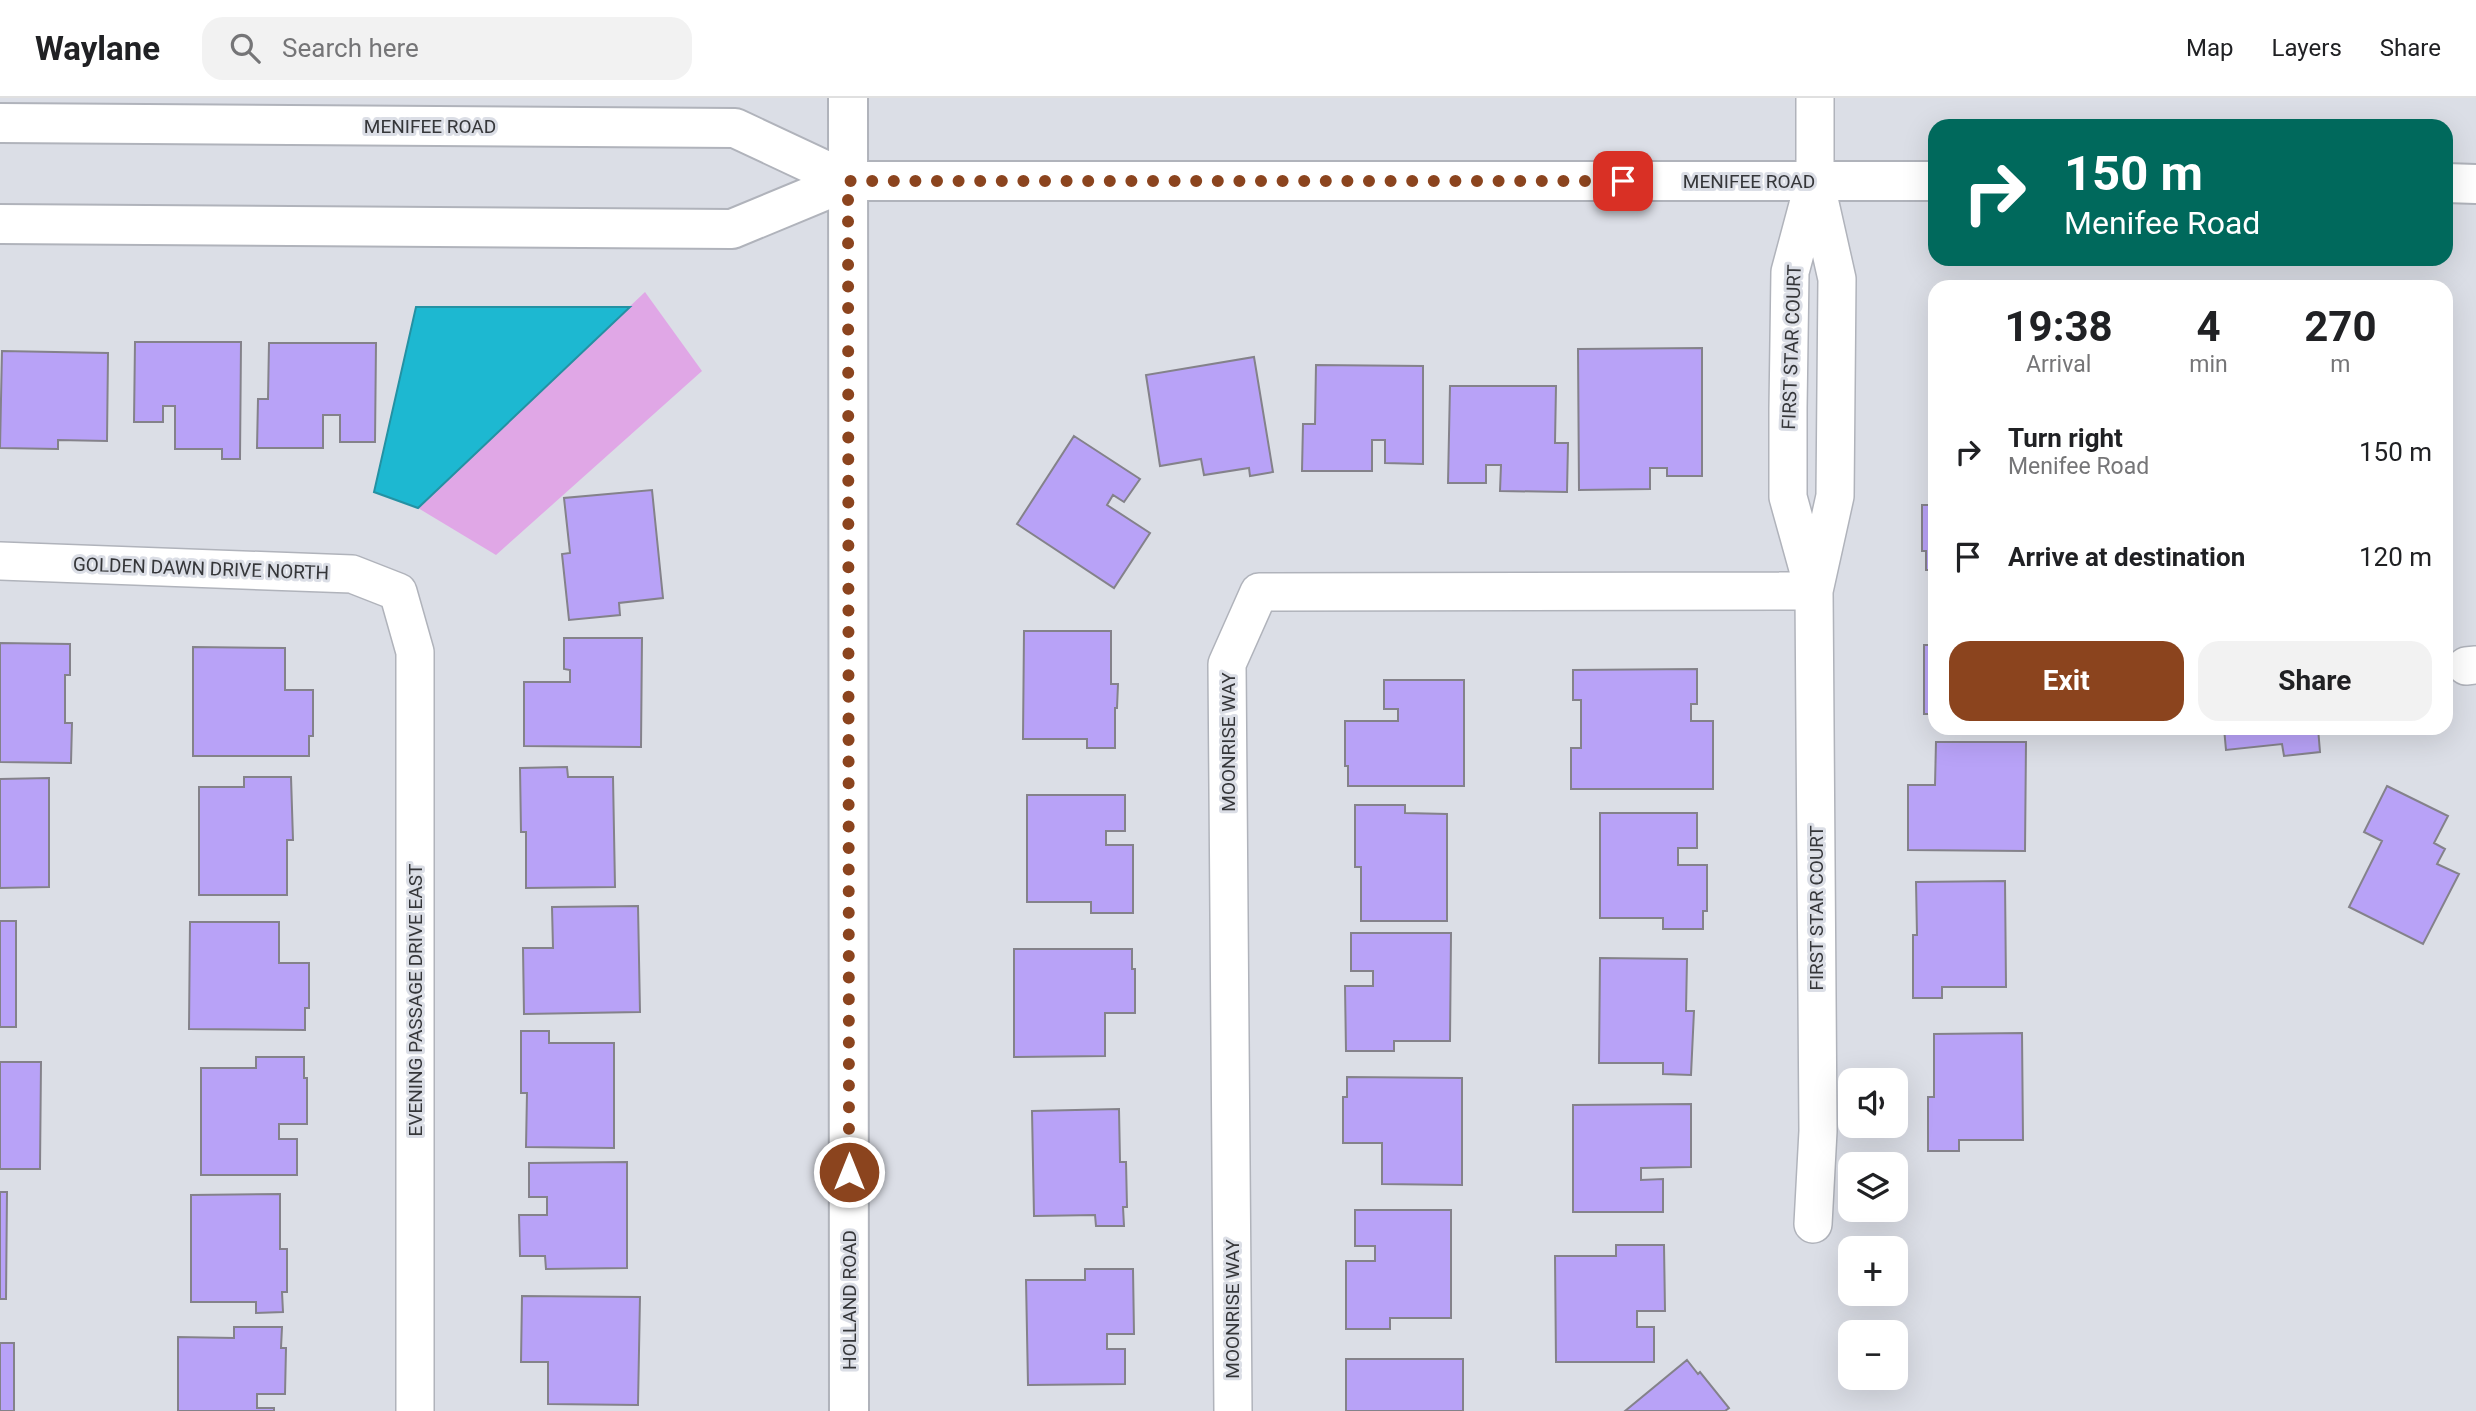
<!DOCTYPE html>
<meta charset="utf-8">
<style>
body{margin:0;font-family:Roboto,sans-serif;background:#f2f2f2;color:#202124;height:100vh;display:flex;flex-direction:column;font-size:26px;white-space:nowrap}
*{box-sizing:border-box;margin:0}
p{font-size:23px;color:#757577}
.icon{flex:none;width:38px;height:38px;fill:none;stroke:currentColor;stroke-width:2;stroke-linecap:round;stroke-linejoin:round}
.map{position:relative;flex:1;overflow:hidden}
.drawer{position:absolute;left:1928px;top:182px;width:525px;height:455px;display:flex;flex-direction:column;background:#fff;border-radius:21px;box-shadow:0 7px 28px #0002}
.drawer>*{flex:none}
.top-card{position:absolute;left:1928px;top:21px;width:525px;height:147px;border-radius:21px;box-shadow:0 7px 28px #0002;background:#00695c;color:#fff;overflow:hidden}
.controls{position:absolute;left:1838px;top:970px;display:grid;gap:14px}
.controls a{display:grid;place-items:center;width:70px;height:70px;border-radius:14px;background:#fff;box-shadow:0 7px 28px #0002;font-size:35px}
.pin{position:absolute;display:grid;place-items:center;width:60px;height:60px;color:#fff;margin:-30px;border-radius:14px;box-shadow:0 4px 10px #0006}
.me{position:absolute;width:77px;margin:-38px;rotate:0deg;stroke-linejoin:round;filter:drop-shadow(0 0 5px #0008)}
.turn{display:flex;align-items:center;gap:24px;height:147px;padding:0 21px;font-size:32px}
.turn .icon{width:91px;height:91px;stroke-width:2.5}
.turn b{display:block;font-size:49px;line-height:60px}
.eta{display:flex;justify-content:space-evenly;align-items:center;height:119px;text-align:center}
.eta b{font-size:42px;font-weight:700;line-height:49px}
.button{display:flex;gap:14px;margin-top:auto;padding:14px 21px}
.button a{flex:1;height:80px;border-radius:21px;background:#8b441e;color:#fff;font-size:28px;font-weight:700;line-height:80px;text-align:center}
.button a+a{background:#f2f2f2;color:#202124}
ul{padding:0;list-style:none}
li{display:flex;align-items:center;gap:21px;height:105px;padding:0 21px}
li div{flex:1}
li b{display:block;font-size:26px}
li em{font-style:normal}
header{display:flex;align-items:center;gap:42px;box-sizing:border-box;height:98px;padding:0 35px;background:#fff;border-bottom:2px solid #e0e0e0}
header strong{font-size:33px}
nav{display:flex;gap:38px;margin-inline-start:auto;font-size:24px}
.search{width:490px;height:63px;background:#f2f2f2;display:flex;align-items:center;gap:18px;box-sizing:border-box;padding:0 24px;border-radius:21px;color:#757577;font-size:26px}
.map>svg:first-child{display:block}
</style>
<header>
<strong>Waylane</strong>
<div class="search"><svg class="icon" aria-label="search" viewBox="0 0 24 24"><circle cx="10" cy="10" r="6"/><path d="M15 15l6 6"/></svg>Search here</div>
<nav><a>Map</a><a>Layers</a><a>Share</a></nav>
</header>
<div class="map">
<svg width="2476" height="1313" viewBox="0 0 2476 1313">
<rect width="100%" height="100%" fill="#dbdee6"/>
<!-- green -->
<path fill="#e0a7e6" d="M 645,194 L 702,273 L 496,457 L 418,410 Z"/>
<!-- water -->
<path fill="#1db8d1" stroke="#2491a3" stroke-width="2" d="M 416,209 L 630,209 L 418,410 L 374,394 Z"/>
<!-- building -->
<path fill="#b8a2f7" stroke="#84828a" stroke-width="2" d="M 135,244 L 241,244 L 240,361 L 222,361 L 222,351 L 175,351 L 175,308 L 163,308 L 163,324 L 134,324 Z
M 269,245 L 376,245 L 375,344 L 340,344 L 340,317 L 323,317 L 323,350 L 257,350 L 258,301 L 268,301 Z
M 1702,250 L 1702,378 L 1667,378 L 1667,370 L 1650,370 L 1650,391 L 1579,392 L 1578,251 Z
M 2,253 L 108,255 L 107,343 L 58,342 L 58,351 L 0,350 Z
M 1254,259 L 1273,374 L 1250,378 L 1249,370 L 1204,377 L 1201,361 L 1160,368 L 1146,277 Z
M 1316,267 L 1423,268 L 1423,366 L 1385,365 L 1385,342 L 1372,342 L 1372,373 L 1302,373 L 1303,326 L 1315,326 Z
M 1450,288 L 1556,288 L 1555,345 L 1568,345 L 1567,394 L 1500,393 L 1501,367 L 1486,367 L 1486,385 L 1448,385 Z
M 1074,338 L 1140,381 L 1124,404 L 1113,397 L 1107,407 L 1150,435 L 1114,490 L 1017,426 Z
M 652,392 L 663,500 L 619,505 L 620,517 L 569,522 L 562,456 L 570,455 L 564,400 Z
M 1922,407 L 1936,407 L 1936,472 L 1926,472 L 1926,453 L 1922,453 Z
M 1024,533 L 1111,533 L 1111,586 L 1118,586 L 1117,610 L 1115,610 L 1115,650 L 1087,650 L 1087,641 L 1023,641 Z
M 564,540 L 642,540 L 641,649 L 524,648 L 524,584 L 570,584 L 570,572 L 564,571 Z
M 0,545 L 70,546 L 70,577 L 65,577 L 65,625 L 72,625 L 71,665 L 0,664 Z
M 1924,547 L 1936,547 L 1936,616 L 1924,616 Z
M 193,549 L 285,550 L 285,592 L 313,592 L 313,638 L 309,638 L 309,658 L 193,658 Z
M 1697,571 L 1697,606 L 1691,606 L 1691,623 L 1713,623 L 1713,691 L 1571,691 L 1571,650 L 1581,650 L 1581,602 L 1573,602 L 1573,572 Z
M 1384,582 L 1464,582 L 1464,688 L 1348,688 L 1348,668 L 1345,668 L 1345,623 L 1398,623 L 1398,611 L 1384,611 Z
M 2224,630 L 2318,630 L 2320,654 L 2284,658 L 2282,646 L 2226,652 Z
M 1936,644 L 2026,644 L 2025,753 L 1908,752 L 1908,687 L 1935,687 Z
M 567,669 L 568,679 L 613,679 L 615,789 L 526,790 L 526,734 L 521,734 L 520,670 Z
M 244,679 L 291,679 L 293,742 L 287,742 L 287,797 L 199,797 L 199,689 L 244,689 Z
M 49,680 L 49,789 L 0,790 L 0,681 Z
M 2387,688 L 2448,718 L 2434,745 L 2445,751 L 2437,766 L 2459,776 L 2423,846 L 2349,809 L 2382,743 L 2364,734 Z
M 1027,697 L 1125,697 L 1125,733 L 1106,733 L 1106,747 L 1133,747 L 1133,815 L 1091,815 L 1091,804 L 1027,804 Z
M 1355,707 L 1405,707 L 1405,715 L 1447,716 L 1447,823 L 1361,823 L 1361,769 L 1355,769 Z
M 1600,715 L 1697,715 L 1697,750 L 1678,750 L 1678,767 L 1707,767 L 1707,813 L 1703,813 L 1703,831 L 1663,831 L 1663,820 L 1600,820 Z
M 2005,783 L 2006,889 L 1942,889 L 1942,900 L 1913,900 L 1913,837 L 1917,837 L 1916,784 Z
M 638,808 L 640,914 L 524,916 L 523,850 L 553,850 L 552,809 Z
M 0,823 L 16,823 L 16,929 L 0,929 Z
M 190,824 L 279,824 L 279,865 L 309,865 L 309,910 L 305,910 L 305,932 L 189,931 Z
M 1351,835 L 1451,835 L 1450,943 L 1394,943 L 1394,953 L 1346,953 L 1345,888 L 1373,888 L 1373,873 L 1351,873 Z
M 1014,851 L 1132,851 L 1132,871 L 1135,871 L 1135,915 L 1105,915 L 1105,958 L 1014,959 Z
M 1600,860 L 1687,861 L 1686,913 L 1694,913 L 1691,977 L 1663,976 L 1663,965 L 1599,965 Z
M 521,933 L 549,933 L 549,945 L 614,945 L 614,1050 L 526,1049 L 527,995 L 521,995 Z
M 2022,935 L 2023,1042 L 1959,1042 L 1959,1053 L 1928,1053 L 1928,999 L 1934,999 L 1934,936 Z
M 256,959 L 304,959 L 304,980 L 307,980 L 307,1026 L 279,1026 L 279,1041 L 297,1041 L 297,1077 L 201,1077 L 201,970 L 256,970 Z
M 0,964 L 41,964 L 40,1071 L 0,1071 Z
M 1347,979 L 1462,980 L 1462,1087 L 1382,1086 L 1382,1045 L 1343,1045 L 1343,999 L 1347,999 Z
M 1691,1006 L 1691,1069 L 1641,1070 L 1641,1082 L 1663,1081 L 1663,1114 L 1573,1114 L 1573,1007 Z
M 1119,1011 L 1120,1064 L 1126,1064 L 1127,1109 L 1123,1109 L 1124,1128 L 1096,1128 L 1095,1117 L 1034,1118 L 1032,1013 Z
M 627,1064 L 627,1170 L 546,1171 L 545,1158 L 520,1158 L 519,1117 L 547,1117 L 547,1099 L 529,1099 L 529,1065 Z
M 0,1094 L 7,1094 L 6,1201 L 0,1201 Z
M 280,1096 L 280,1151 L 287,1151 L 287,1194 L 282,1194 L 283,1214 L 256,1215 L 256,1204 L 191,1204 L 191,1097 Z
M 1355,1112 L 1451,1112 L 1451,1220 L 1390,1220 L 1390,1231 L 1346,1231 L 1346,1163 L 1375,1163 L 1375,1148 L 1355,1148 Z
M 1616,1147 L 1664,1147 L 1665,1213 L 1637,1213 L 1637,1229 L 1654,1229 L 1654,1264 L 1556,1264 L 1555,1158 L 1616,1158 Z
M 1085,1171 L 1133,1171 L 1134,1236 L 1107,1236 L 1107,1251 L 1125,1251 L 1125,1286 L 1028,1287 L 1026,1182 L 1085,1182 Z
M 522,1198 L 640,1199 L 638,1307 L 548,1306 L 548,1264 L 521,1264 Z
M 234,1229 L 282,1229 L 281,1250 L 286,1250 L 285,1296 L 257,1296 L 257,1310 L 274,1310 L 274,1313 L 178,1313 L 178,1239 L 234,1240 Z
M 0,1245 L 14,1245 L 14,1313 L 0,1313 Z
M 1346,1261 L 1463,1261 L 1463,1313 L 1346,1313 Z
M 1687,1262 L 1698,1276 L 1700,1274 L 1729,1310 L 1725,1313 L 1625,1313 Z"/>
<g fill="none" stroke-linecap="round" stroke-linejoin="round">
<defs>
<path id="street" d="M 0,463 L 352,476 L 398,494 L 415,554 L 415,1313
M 1813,489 L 1788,399 L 1788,310 L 1790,174 L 1813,88
M 2466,568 L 2476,567
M 1813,1126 L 1818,1033 L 1814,493 L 1835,398 L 1837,181 L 1815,83 L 1815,0
M 1233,1313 L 1227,566 L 1259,494 L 1814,493"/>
<path id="secondary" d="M 848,0 L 849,1313"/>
<path id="primary" d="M 0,25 L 735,30 L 848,83
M 2446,85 L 2476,86
M 0,126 L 732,131 L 848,83 L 1936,83"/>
</defs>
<!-- street casing -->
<use href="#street" stroke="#b0b3bb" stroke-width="40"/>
<!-- secondary casing -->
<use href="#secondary" stroke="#b0b3bb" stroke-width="42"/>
<!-- primary casing -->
<use href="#primary" stroke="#b0b3bb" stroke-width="42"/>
<!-- street -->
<use href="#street" stroke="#fff" stroke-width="37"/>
<!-- secondary -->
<use href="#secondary" stroke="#fff" stroke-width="38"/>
<!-- primary -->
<use href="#primary" stroke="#fff" stroke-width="38"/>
</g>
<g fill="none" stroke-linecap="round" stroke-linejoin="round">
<!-- route -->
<path stroke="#8b441e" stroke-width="12" stroke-dasharray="0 21.6" d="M 849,1074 L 848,83 L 1623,83"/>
</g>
<g text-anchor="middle" stroke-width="6" stroke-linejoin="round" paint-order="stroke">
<!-- street labels -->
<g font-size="19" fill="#353639" stroke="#dbdee6">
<text x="430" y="35">MENIFEE ROAD</text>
<text x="1749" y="90">MENIFEE ROAD</text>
<text transform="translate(1791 249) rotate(-88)" y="7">FIRST STAR COURT</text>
<text transform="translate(201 470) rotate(2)" y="7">GOLDEN DAWN DRIVE NORTH</text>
<text transform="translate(1228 644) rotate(-90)" y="7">MOONRISE WAY</text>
<text transform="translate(1816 810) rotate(-90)" y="7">FIRST STAR COURT</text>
<text transform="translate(415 902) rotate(-90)" y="7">EVENING PASSAGE DRIVE EAST</text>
<text transform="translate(849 1202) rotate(-90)" y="7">HOLLAND ROAD</text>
<text transform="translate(1232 1211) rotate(-90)" y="7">MOONRISE WAY</text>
</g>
</g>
</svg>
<div class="controls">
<a><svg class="icon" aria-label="sound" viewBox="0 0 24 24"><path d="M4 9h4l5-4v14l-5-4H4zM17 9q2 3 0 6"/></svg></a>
<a><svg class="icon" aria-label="layers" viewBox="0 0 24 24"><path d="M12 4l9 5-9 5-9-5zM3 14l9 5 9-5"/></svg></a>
<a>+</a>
<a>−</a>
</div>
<div class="pin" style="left:1623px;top:83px;background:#d93025"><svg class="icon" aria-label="arrive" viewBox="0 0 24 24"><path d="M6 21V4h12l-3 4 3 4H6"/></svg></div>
<svg class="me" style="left:849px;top:1074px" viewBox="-20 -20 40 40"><circle r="17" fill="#8b441e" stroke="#fff" stroke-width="3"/><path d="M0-11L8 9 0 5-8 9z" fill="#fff"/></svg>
<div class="top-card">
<div class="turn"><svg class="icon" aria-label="right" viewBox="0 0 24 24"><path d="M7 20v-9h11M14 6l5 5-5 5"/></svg><div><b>150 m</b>Menifee Road</div></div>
</div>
<section class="drawer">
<div class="eta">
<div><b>19:38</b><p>Arrival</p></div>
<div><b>4</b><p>min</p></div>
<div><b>270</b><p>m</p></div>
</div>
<ul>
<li><svg class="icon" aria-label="right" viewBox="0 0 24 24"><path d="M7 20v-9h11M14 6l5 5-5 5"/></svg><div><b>Turn right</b><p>Menifee Road</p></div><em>150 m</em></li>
<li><svg class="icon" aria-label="arrive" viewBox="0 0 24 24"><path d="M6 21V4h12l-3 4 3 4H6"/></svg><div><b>Arrive at destination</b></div><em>120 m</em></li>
</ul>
<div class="button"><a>Exit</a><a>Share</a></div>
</section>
</div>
